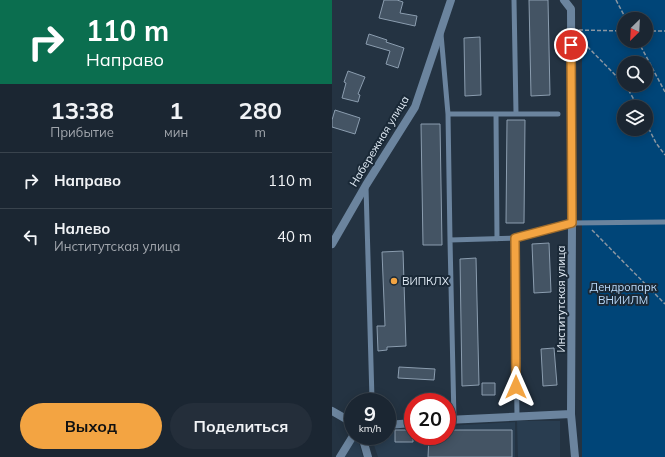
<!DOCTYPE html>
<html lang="ru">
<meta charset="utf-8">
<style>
body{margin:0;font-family:Mulish,sans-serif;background:#242e3a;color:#f1f3f6;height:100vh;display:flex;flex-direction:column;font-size:15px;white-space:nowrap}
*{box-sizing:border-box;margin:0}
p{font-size:13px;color:#a0a5ac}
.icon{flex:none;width:22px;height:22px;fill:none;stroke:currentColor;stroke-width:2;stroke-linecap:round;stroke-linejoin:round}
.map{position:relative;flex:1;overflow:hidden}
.details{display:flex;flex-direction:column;background:#1b2632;width:332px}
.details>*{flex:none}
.hud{background:#0b6e4f;color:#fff;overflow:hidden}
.needle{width:26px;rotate:204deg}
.tools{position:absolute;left:285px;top:12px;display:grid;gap:8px}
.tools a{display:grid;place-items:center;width:36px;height:36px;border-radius:50%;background:#1b2632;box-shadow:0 2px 10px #0003,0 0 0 1px #39434d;font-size:20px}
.speed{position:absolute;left:12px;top:393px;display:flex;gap:8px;font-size:20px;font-weight:700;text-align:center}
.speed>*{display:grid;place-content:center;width:52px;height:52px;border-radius:50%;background:#1b2632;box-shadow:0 2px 10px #0003,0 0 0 1px #39434d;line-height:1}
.speed small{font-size:10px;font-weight:400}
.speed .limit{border:6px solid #d22;background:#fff;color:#111}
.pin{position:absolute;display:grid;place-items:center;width:34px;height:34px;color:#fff;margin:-17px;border:2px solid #fff;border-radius:50%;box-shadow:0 1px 4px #0007}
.me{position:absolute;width:44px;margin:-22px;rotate:0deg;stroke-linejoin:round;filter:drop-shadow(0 0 3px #0008)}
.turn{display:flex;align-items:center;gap:14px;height:84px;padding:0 20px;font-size:18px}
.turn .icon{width:52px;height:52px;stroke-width:2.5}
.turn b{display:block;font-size:28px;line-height:34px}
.eta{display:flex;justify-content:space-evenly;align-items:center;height:68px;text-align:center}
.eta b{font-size:24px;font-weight:700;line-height:28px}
.button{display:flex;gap:8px;margin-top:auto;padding:8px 20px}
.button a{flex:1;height:46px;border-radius:24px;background:#f3a442;color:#111;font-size:16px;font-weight:700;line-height:46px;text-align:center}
.button a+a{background:#242e3a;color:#f1f3f6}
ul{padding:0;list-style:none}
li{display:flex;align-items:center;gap:12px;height:56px;padding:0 20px;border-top:1px solid #39434d}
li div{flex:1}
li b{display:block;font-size:15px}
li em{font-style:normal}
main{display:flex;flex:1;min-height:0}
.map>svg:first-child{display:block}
</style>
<main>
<section class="details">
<div class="hud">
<div class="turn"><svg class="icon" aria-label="right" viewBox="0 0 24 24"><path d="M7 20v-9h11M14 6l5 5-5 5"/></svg><div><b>110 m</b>Направо</div></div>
</div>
<div class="eta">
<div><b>13:38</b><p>Прибытие</p></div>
<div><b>1</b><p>мин</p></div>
<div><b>280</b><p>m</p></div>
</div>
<ul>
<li><svg class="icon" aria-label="right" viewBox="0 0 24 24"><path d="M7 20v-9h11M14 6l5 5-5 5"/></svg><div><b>Направо</b></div><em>110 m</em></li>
<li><svg class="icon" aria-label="left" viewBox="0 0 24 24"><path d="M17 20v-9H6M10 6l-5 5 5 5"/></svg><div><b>Налево</b><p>Институтская улица</p></div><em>40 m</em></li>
</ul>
<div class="button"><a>Выход</a><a>Поделиться</a></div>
</section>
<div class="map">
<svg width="333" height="457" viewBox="0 0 333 457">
<rect width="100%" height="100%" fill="#243342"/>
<!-- built -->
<path fill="#293d50" d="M 185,421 L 228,421 L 228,457 L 186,457 Z
M 183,422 L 183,457 L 46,457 L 39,436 L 55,436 L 55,429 L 81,428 L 81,436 L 115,436 L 115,426 Z
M 21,430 L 21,436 L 25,436 L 31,457 L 11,457 Z"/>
<!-- green -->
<path fill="#004578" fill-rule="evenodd" d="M 250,0 L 333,0 L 333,457 L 250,457 ZM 292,19 L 314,19 L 314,41 L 292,41 ZM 292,63 L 314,63 L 314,85 L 292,85 ZM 292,107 L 314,107 L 314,129 L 292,129 Z"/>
<!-- building -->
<path fill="#445464" stroke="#8b9daf" d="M 52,0 L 65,0 L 71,2 L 68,13 L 85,16 L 83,26 L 47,18 Z
M 197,0 L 216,0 L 218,95 L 199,96 Z
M 37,34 L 55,40 L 54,42 L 72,48 L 66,68 L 54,64 L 58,51 L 34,44 Z
M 148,37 L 149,95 L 133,96 L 132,38 Z
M 16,71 L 33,77 L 26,94 L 28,95 L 26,102 L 10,98 L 14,83 L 12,82 Z
M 3,110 L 28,118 L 23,134 L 0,127 L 0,120 Z
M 175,120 L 193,120 L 192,223 L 174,223 Z
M 89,124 L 108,124 L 110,245 L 91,245 Z
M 217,243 L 219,292 L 202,293 L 200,244 Z
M 71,251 L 74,346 L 55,347 L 55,350 L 46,351 L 45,326 L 53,326 L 50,252 Z
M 144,258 L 147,385 L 130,386 L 128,259 Z
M 222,348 L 225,385 L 211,386 L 209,349 Z
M 67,367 L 103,369 L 102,380 L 66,378 Z
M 150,383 L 163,383 L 163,395 L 150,395 Z
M 63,430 L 81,430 L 81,442 L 63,442 Z
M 115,430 L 180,430 L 180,457 L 96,457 L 97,436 L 115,436 Z"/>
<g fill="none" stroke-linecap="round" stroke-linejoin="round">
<!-- path -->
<path stroke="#8a96a2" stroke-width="1.5" stroke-dasharray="4 2" stroke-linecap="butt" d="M 284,0 L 294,19
M 247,30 L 292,31
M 314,31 L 333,31
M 247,38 L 292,84
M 306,41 L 333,92
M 293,85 L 296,89 L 306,107
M 314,123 L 324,143 L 333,155
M 260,230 L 333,304"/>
<!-- service -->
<path stroke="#6b849e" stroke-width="5" d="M 182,0 L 184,113
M 109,34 L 116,114 L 118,240 L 183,238 L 240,223 L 333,222
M 116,114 L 226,114
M 164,114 L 165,239
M 34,187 L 40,399
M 183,238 L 185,417
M 118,240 L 122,420"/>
<!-- minor -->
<path stroke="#6b849e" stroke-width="8" d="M 232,0 L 239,9 L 240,223 L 239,414 L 243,457
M 0,244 L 34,185 L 83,107 L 119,0
M 0,411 L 21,423
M 115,420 L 239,414
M 55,425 L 81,423
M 30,436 L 36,457
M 8,457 L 21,436"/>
</g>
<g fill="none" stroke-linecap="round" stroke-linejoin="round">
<defs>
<path id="route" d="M 184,387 L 183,238 L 240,223 L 239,45"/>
</defs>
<!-- route casing -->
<use href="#route" stroke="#9e6b2b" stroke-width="10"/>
<!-- route -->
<use href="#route" stroke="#f3a442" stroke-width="7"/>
</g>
<!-- markers -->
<circle fill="#f3a442" stroke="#1a2937" stroke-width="1.5" cx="62" cy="281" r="4"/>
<g text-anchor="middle" stroke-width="4" stroke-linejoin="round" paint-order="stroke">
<!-- street labels -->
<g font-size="11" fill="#e2ecf6" stroke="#1a2937">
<text transform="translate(47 141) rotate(-59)" y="4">Набережная улица</text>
<text transform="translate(229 299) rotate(-90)" y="4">Институтская улица</text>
</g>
<!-- poi labels -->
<g font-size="11" fill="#e2ecf6" stroke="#1a2937" text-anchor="start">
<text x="70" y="285">ВИПКЛХ</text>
</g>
<!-- park labels -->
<g font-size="11" fill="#bcdbfb" stroke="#1a2937">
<text x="291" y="291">Дендропарк<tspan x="291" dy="13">ВНИИЛМ</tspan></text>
</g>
</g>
</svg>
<div class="tools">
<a><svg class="needle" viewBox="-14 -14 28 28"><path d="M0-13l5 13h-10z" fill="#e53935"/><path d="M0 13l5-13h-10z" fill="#a0a5ac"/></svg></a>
<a><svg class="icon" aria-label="search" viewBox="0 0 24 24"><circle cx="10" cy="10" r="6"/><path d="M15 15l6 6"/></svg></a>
<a><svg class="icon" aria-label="layers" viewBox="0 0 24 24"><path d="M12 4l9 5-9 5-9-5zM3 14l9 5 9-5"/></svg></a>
</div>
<div class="speed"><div>9<small>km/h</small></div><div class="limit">20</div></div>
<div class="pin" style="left:239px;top:45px;background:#d93025"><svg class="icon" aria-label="arrive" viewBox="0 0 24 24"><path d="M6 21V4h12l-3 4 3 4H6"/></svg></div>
<svg class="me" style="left:184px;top:387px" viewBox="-20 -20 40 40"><path d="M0-17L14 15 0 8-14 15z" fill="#f3a442" stroke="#fff" stroke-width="4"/></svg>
</div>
</main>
